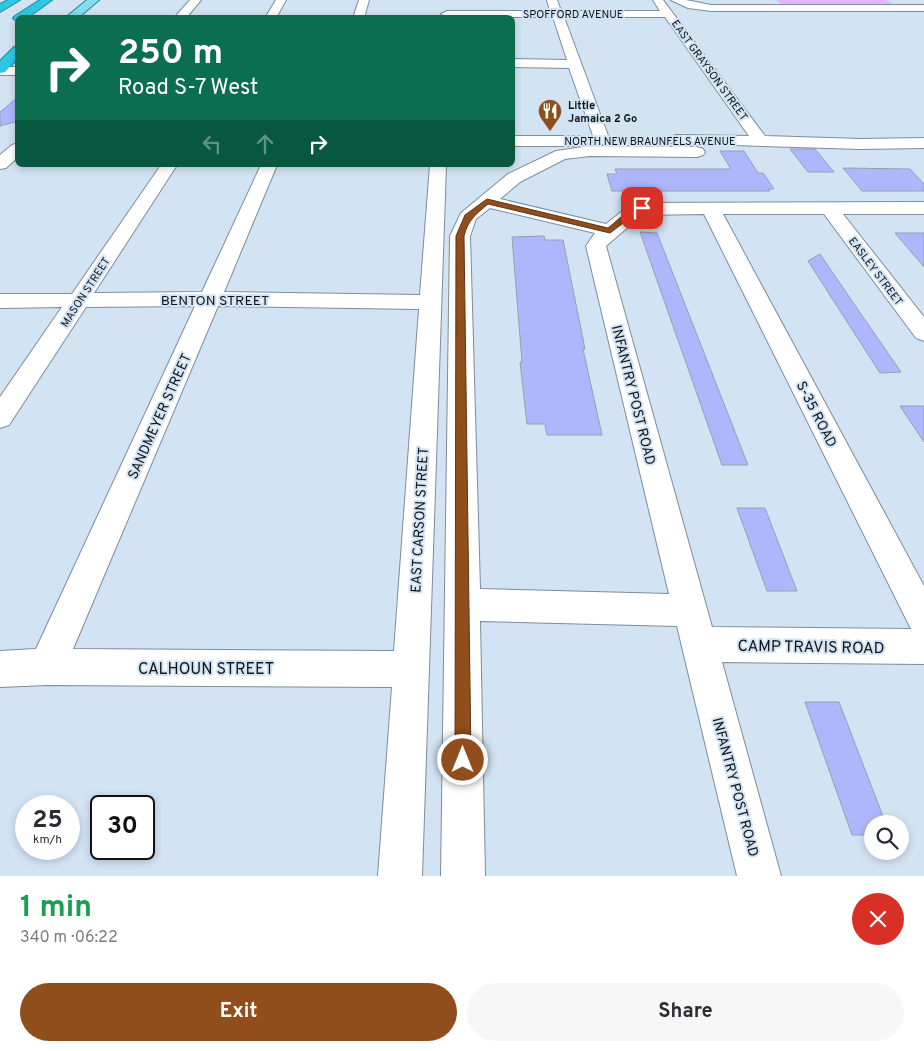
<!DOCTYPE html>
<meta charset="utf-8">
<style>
body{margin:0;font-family:Overpass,sans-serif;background:#f7f7f7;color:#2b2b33;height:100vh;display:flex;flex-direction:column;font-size:19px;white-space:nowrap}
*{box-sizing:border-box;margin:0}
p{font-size:16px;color:#7c7c81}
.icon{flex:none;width:28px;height:28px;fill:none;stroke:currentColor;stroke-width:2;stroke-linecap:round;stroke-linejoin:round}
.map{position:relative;height:876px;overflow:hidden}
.side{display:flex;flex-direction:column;background:#fff;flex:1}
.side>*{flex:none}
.banner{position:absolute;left:15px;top:15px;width:500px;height:152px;border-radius:8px;box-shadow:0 2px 8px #0003;background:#0b6e4f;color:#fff;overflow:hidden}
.fabs{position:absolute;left:864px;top:815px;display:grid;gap:10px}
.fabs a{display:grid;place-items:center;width:45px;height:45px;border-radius:50%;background:#fff;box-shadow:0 2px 8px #0003;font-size:25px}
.speed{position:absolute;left:15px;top:795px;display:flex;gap:10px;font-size:25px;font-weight:700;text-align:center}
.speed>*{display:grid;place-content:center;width:65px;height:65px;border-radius:50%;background:#fff;box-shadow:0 2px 8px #0003;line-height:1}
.speed small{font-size:12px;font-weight:400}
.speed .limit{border:2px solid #111;border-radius:8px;background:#fff;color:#111}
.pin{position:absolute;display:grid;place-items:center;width:42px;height:42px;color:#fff;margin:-21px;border-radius:10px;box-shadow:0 2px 8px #0006}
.me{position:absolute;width:55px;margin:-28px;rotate:0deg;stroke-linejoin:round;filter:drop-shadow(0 0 4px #0008)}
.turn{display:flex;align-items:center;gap:18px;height:105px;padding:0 20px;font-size:22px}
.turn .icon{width:65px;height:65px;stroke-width:2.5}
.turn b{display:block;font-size:35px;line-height:42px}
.lanes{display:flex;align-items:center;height:48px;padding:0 20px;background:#0003;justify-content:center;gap:25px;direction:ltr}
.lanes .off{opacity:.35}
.round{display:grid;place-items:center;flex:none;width:52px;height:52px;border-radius:26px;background:#f7f7f7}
.overview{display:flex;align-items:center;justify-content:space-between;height:85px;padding:0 20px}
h1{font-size:30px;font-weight:700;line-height:38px;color:#1e9e55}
.button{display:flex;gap:10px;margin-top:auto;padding:10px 20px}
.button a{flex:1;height:58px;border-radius:30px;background:#904e1c;color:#fff;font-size:20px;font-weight:700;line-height:58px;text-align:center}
.button a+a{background:#f7f7f7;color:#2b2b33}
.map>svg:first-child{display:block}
</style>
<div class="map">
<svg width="924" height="876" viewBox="0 0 924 876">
<rect width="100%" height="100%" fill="#d2e3f3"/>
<!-- green -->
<path fill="#e3b5fe" d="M 776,0 L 886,0 L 894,5 L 783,5 Z"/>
<!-- building -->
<path fill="#afb7fc" stroke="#9a9db0" d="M 18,97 L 18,121 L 0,126 L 0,112 Z
M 790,149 L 815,149 L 834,172 L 808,172 Z
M 720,151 L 744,151 L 758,173 L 763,173 L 774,189 L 768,189 L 770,191 L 612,191 L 607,174 L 617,174 L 615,169 L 731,169 Z
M 843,168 L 910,169 L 924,184 L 924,191 L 862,191 Z
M 640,232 L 657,233 L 748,465 L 722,465 Z
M 895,233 L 924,233 L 924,267 Z
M 544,236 L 545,240 L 563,240 L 585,349 L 583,349 L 602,435 L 547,435 L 545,424 L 527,424 L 520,362 L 522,362 L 512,237 Z
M 820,254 L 852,301 L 901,372 L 880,373 L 808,261 Z
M 900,406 L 924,406 L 924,442 Z
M 737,508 L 765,508 L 797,591 L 767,591 Z
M 805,702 L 839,702 L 886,824 L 872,824 L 872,835 L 852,835 Z"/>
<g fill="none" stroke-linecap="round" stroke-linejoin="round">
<defs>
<path id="minor" d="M 190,0 L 201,0 L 186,18 L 174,18 Z
M 276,0 L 286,0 L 276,18 L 265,18 Z
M 359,0 L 369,0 L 364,18 L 353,18 Z
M 547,0 L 557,0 L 561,11 L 660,11 L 653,0 L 663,0 L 765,136 L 861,139 L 924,138 L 924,148 L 861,149 L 670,143 L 668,140 L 670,137 L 676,135 L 749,136 L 665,17 L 564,17 L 610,141 L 608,144 L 596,144 L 569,68 L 512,67 L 512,59 L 567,60 L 553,17 L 447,17 L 441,14 L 447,11 L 550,11 Z
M 671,0 L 686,0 L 711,5 L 924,5 L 924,11 L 711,11 L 688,8 Z
M 0,67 L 18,67 L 18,75 L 0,75 Z
M 512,136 L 581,136 L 587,138 L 589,141 L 587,144 L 581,146 L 512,146 Z
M 18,143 L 18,157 L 6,168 L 0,169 L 0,155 L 12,145 Z
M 590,146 L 697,147 L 703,149 L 705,152 L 703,155 L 697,157 L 590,156 L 565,159 L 520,182 L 500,199 L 606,224 L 630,205 L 637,203 L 924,202 L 924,214 L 843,214 L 924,317 L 924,341 L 916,338 L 824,214 L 723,214 L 924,586 L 924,664 L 722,662 L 781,876 L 737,876 L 677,626 L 480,621 L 485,876 L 441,876 L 450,236 L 461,213 L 508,174 L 556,151 ZM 490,208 L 595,233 L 586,246 L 669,594 L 480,589 L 470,236 L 476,219 ZM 704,214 L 911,629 L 712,627 L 606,246 L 642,215 Z
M 161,165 L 177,165 L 94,293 L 202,292 L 261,165 L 277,165 L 224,292 L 420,295 L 430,165 L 446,165 L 422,876 L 378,876 L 392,687 L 47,685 L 0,687 L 0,651 L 36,649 L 195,306 L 86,307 L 9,425 L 0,428 L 0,397 L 62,307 L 0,308 L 0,294 L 72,294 ZM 218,306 L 419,309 L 394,651 L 73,649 Z"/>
<path id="major" d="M 87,0 L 99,0 L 78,18 L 65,18 Z"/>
<path id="highway" d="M 8,0 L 20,0 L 0,12 L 0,4 Z
M 40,0 L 52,0 L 27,18 L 18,18 L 18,21 L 15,20 L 13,18 L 15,16 Z
M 18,46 L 18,58 L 5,72 L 0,73 L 0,61 L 14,47 Z"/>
</defs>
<!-- minor casing -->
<use href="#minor" stroke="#7d8d9b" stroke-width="2"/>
<!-- major casing -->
<use href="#major" stroke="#23899c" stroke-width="2"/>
<!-- highway casing -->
<use href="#highway" stroke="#23899c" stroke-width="2"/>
<!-- minor -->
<use href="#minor" fill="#fff" fill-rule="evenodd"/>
<!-- major -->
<use href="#major" fill="#82deee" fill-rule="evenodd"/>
<!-- highway -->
<use href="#highway" fill="#2ec8e2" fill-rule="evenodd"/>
</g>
<!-- route -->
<path fill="#904e1c" stroke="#5e3312" d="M 487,199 L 608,228 C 618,221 634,201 646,208 L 639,211 L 610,233 L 488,204 C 476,214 468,220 464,236 L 471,760 L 469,766 L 463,768 L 457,766 L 455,760 L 456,236 L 465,215 Z"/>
<!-- icons -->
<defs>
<symbol id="restaurant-pin" viewBox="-11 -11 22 30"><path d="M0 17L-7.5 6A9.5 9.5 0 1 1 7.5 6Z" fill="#904e1c" stroke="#d2e3f3"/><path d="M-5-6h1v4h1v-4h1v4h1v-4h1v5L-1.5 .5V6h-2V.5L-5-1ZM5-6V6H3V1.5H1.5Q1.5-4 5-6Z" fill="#fff"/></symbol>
</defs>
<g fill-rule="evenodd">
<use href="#restaurant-pin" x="536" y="97" width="28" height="38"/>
</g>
<g text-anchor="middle" stroke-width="4" stroke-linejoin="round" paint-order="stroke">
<!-- far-street labels -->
<g font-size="11" fill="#0f151a" stroke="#d2e3f3">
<text x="573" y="18">SPOFFORD AVENUE</text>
<text transform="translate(710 70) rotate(54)" y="4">EAST GRAYSON STREET</text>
<text x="650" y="145">NORTH NEW BRAUNFELS AVENUE</text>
<text transform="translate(876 271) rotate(53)" y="4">EASLEY STREET</text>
<text transform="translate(85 292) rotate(-57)" y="4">MASON STREET</text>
</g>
<!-- far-poi labels -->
<g font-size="11" font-weight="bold" fill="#0f151a" stroke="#d2e3f3" text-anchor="start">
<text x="568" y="109">Little<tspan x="568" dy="13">Jamaica 2 Go</tspan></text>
</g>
<!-- street labels -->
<g font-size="14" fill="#0f151a" stroke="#d2e3f3">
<text x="215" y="305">BENTON STREET</text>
<text transform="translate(634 395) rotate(76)" y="5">INFANTRY POST ROAD</text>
<text transform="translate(817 414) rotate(63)" y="5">S-35 ROAD</text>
<text transform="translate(159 416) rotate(-66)" y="5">SANDMEYER STREET</text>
<text transform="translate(419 520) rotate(-87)" y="5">EAST CARSON STREET</text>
<text transform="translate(736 787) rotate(75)" y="5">INFANTRY POST ROAD</text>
</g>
<!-- near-street labels -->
<g font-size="16" fill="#0f151a" stroke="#d2e3f3">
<text transform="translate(811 646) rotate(1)" y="6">CAMP TRAVIS ROAD</text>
<text x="206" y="674">CALHOUN STREET</text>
</g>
</g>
</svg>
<div class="fabs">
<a><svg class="icon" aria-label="search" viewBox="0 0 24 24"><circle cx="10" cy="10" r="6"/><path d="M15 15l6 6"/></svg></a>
</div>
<div class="speed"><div>25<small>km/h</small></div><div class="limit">30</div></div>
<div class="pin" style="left:642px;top:208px;background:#d93025"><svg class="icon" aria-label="arrive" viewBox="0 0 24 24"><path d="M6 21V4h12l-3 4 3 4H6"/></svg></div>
<svg class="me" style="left:463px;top:760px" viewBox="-20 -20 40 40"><circle r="17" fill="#904e1c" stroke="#fff" stroke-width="3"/><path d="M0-11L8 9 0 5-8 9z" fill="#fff"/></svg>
<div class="banner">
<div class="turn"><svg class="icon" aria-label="right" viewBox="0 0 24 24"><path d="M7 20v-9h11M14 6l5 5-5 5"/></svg><div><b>250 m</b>Road S-7 West</div></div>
<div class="lanes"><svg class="icon off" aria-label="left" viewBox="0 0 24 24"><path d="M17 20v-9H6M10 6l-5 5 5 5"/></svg><svg class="icon off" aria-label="ahead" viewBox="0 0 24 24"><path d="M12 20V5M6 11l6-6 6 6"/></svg><svg class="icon" aria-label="right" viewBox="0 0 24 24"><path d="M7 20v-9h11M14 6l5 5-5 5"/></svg></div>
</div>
</div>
<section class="side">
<div class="overview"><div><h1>1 min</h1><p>340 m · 06:22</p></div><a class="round" style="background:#d93025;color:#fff"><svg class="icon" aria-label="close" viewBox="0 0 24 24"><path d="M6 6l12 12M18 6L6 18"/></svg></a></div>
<div class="button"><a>Exit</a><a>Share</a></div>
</section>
